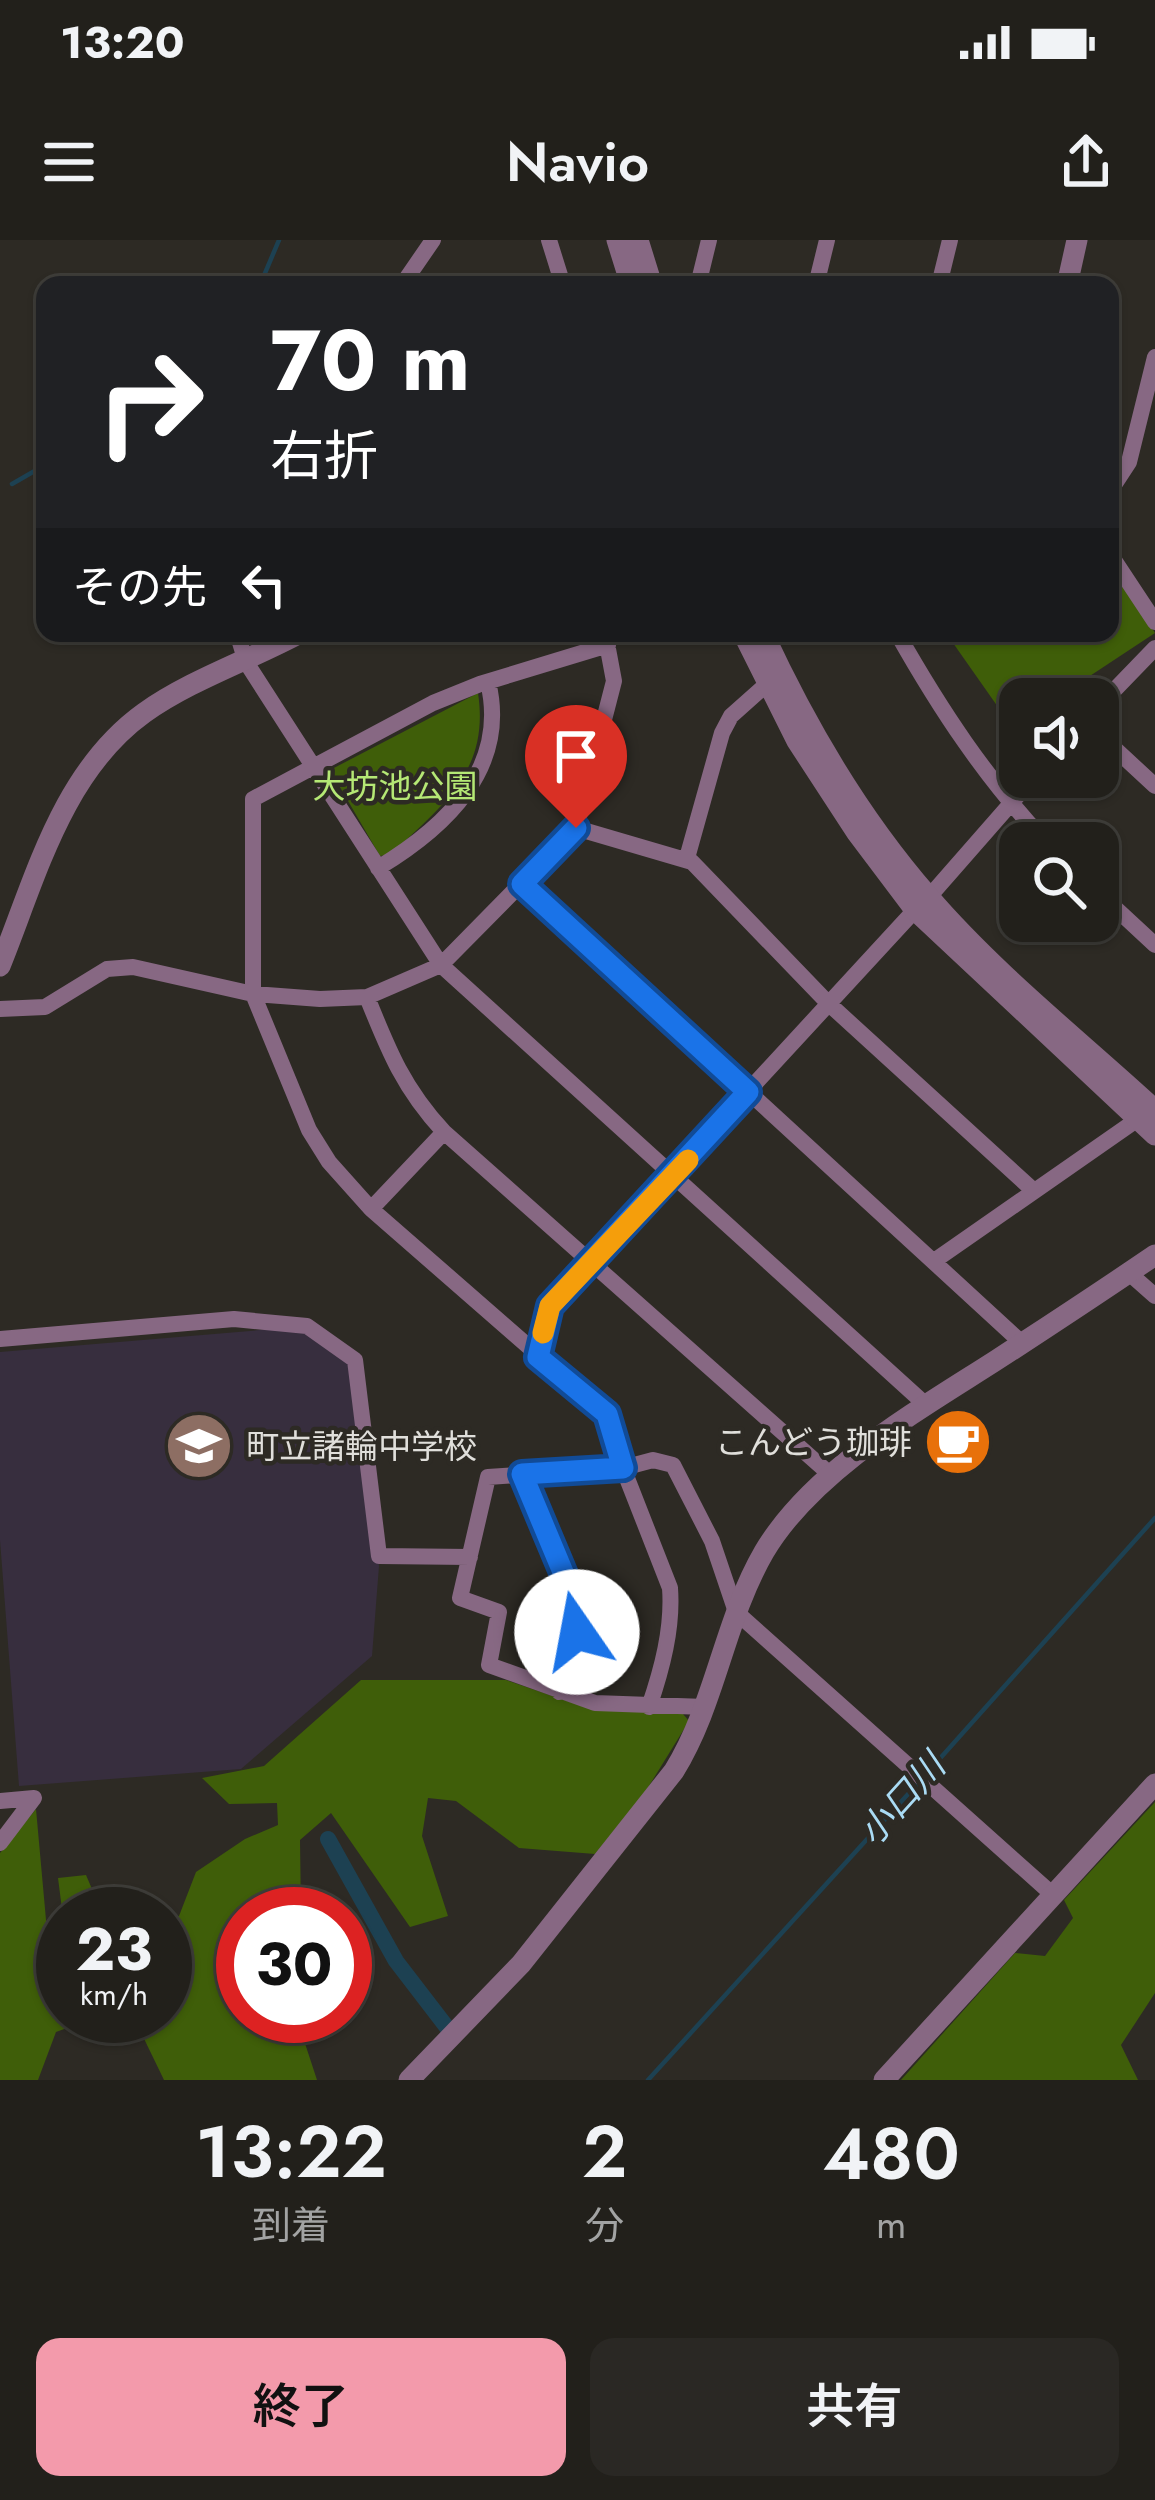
<!DOCTYPE html>
<html lang="ja">
<meta charset="utf-8">
<style>
body{margin:0;font-family:Jost,"Noto Sans JP",sans-serif;background:#2a2824;color:#f1f3f6;height:100vh;display:flex;flex-direction:column;font-size:45px;white-space:nowrap}
*{box-sizing:border-box;margin:0}
p{font-size:39px;color:#a2a3a3}
.icon{flex:none;width:66px;height:66px;fill:none;stroke:currentColor;stroke-width:2;stroke-linecap:round;stroke-linejoin:round}
.map{position:relative;height:1840px;overflow:hidden}
.drawer{display:flex;flex-direction:column;background:#22201b;flex:1}
.drawer>*{flex:none}
.banner{position:absolute;left:36px;top:36px;width:1083px;height:366px;border-radius:24px;box-shadow:0 3px 9px #0004,0 0 0 3px #3f3e3a;background:#202124;color:#fff;overflow:hidden}
.tools{position:absolute;left:999px;top:438px;display:grid;gap:24px}
.tools a{display:grid;place-items:center;width:120px;height:120px;border-radius:24px;background:#22201b;box-shadow:0 3px 9px #0004,0 0 0 3px #3f3e3a;font-size:60px}
.speed{position:absolute;left:36px;top:1647px;display:flex;gap:24px;font-size:60px;font-weight:700;text-align:center}
.speed>*{display:grid;place-content:center;width:156px;height:156px;border-radius:50%;background:#22201b;box-shadow:0 3px 9px #0004,0 0 0 3px #3f3e3a;line-height:1}
.speed small{font-size:30px;font-weight:400}
.speed .limit{border:18px solid #d22;background:#fff;color:#111}
.pin{position:absolute;display:grid;place-items:center;width:102px;height:102px;color:#fff;margin:-123px -51px;border-radius:50% 50% 50% 0;rotate:-45deg;box-shadow:0 0 12px #0007}
.pin .icon{rotate:45deg}
.me{position:absolute;width:132px;margin:-66px;rotate:348deg;stroke-linejoin:round;filter:drop-shadow(0 0 9px #0008)}
.turn{display:flex;align-items:center;gap:42px;height:252px;padding:0 36px;font-size:54px}
.turn .icon{width:156px;height:156px;stroke-width:2.5}
.turn b{display:block;font-size:84px;line-height:102px}
.then{display:flex;align-items:center;height:114px;padding:0 36px;background:#0003;gap:24px;font-size:45px}
.eta{display:flex;justify-content:space-evenly;align-items:center;height:204px;text-align:center}
.eta b{font-size:72px;font-weight:600;line-height:84px}
.primary-button{display:flex;gap:24px;margin-top:auto;padding:24px 36px}
.primary-button a{flex:1;height:138px;border-radius:24px;background:#f39aab;color:#111;font-size:48px;font-weight:600;line-height:138px;text-align:center}
.primary-button a+a{background:#2a2824;color:#f1f3f6}
.status{display:flex;justify-content:space-between;align-items:center;height:84px;padding:0 60px;background:#22201b;direction:ltr}
.status svg{height:33px;fill:currentColor}
header{display:flex;justify-content:space-between;align-items:center;height:156px;padding:0 36px;background:#22201b;font-size:54px;font-weight:600}
.map>svg:first-child{display:block}
</style>
<div class="status"><b>13:20</b><svg viewBox="0 0 49 12"><path d="M0 12V9h3v3zM5 12V6h3v6zM10 12V3h3v9zM15 12V0h3v12zM26 1h20v11H26zM47 4h2v5h-2z"/></svg></div>
<header><svg class="icon" aria-label="menu" viewBox="0 0 24 24"><path d="M4 6h16M4 12h16M4 18h16"/></svg>Navio<svg class="icon" aria-label="share" viewBox="0 0 24 24"><path d="M12 15V3M7 8l5-5 5 5M5 13v7h14v-7"/></svg></header>
<div class="map">
<svg width="1155" height="1840" viewBox="0 0 1155 1840">
<defs>
<filter id="shadow"><feDropShadow dx="5.5" dy="5.5" stdDeviation="6" flood-color="#0009"/></filter>
</defs>
<rect width="100%" height="100%" fill="#2d2a24"/>
<!-- education -->
<path fill="#372e3e" d="M 297,1087 L 349,1122 L 379,1326 L 372,1416 L 241,1529 L 19,1546 L 0,1300 L 0,1112 Z"/>
<!-- green -->
<path fill="#3f5e09" d="M 1110,322 L 1155,393 L 1055,459 L 1020,459 L 1020,482 L 1012,487 L 946,393 L 1110,393 Z
M 478,453 C 490,531 442,566 391,614 L 380,616 L 330,530 Z
M 361,1440 L 506,1440 L 588,1468 L 683,1474 L 689,1481 L 644,1554 L 595,1614 L 519,1608 L 456,1561 L 428,1558 L 422,1596 L 448,1676 L 410,1687 L 331,1573 L 300,1600 L 301,1674 L 243,1674 L 243,1776 L 296,1776 L 317,1840 L 164,1840 L 133,1776 L 165,1776 L 165,1675 L 179,1676 L 196,1632 L 245,1599 L 278,1585 L 277,1563 L 229,1564 L 202,1538 L 264,1526 Z
M 1155,1562 L 1155,1753 L 1121,1805 L 1138,1840 L 901,1840 L 1015,1713 L 1045,1716 L 1073,1678 L 1064,1660 Z
M 36,1569 L 49,1713 L 63,1724 L 63,1776 L 100,1776 L 56,1792 L 38,1840 L 0,1840 L 0,1613 Z
M 86,1635 L 101,1670 L 152,1674 L 63,1677 L 58,1638 Z"/>
<g fill="none" stroke-linecap="round" stroke-linejoin="round">
<!-- stream -->
<path stroke="#1d4152" stroke-width="4.5" d="M 260,45 L 279,0
M 12,244 L 45,225
M 927,1533 L 1155,1278
M 648,1840 L 920,1541"/>
<!-- canal -->
<path stroke="#1d4152" stroke-width="16" d="M 328,1599 L 396,1721 L 449,1790"/>
</g>
<!-- building -->
<path fill="#48474d" stroke="#65646b" stroke-width="3" filter="url(#shadow)" d="M 957,1180 L 980,1201 L 959,1223 L 937,1203 Z"/>
<g fill="none" stroke-linecap="round" stroke-linejoin="round">
<!-- minor -->
<path stroke="#876883" stroke-width="16" d="M 549,0 L 563,45
M 402,45 L 433,0
M 698,45 L 709,0
M 816,45 L 827,0
M 939,45 L 950,0
M 1110,251 L 1129,222 L 1155,117
M 1110,314 L 1155,382
M 237,393 L 246,422 L 441,725 L 926,1165
M 897,393 C 940,469 986,539 1047,603
M 608,405 L 480,444 L 433,463 L 253,559 L 253,754 L 309,890 L 329,922 L 371,969 L 607,1175 L 623,1228 L 670,1348 C 673,1388 662,1429 649,1467
M 1098,467 L 1155,408
M 1098,493 L 1155,546
M 576,588 L 692,622 L 828,763 L 1034,951
M 687,618 L 722,493 L 731,476 L 767,444
M 378,628 C 446,587 509,528 488,442
M 522,644 L 1022,1103
M 1098,652 L 1155,705
M 929,657 L 1034,537
M 367,757 C 389,812 404,849 444,892 L 832,1236
M 0,769 L 45,767 L 107,729 L 133,727 L 253,754 L 320,759 L 367,757 L 441,725 L 576,588 L 614,441 L 605,393
M 371,969 L 444,892
M 934,1021 L 1138,879
M 1129,1033 L 1155,1056
M 0,1099 L 234,1079 L 307,1086 L 355,1120 L 379,1316 L 470,1317
M 538,1117 L 550,1066 L 915,670
M 522,1234 L 577,1368 L 577,1392 L 559,1452
M 705,1467 L 595,1463 L 489,1425 L 499,1372 L 460,1358 L 488,1237 L 623,1228 L 653,1220 L 673,1225 L 712,1301 L 736,1372 L 1052,1654
M 0,1561 L 34,1558 L 0,1603"/>
<!-- tertiary -->
<path stroke="#876883" stroke-width="21" d="M 617,0 L 631,45
M 638,0 L 652,45
M 1067,45 L 1077,0
M 743,393 L 797,501 L 857,593 L 915,670 L 1155,895
M 763,393 C 806,486 860,578 928,656 C 995,734 1079,800 1155,870
M 0,726 C 36,637 62,532 144,473 C 190,440 250,420 300,393
M 409,1840 L 521,1724 L 674,1531 C 716,1463 724,1381 764,1312 C 812,1231 917,1171 995,1121 C 1049,1086 1102,1051 1155,1015
M 884,1840 L 1155,1544"/>
</g>
<g fill="none" stroke-linecap="round" stroke-linejoin="round">
<defs>
<path id="route" d="M 576,588 L 522,644 L 748,852 L 550,1066 L 538,1117 L 607,1174 L 623,1228 L 522,1234 L 578,1368 L 577,1392"/>
</defs>
<!-- route casing -->
<use href="#route" stroke="#114b97" stroke-width="30"/>
<!-- route -->
<use href="#route" stroke="#1a73e8" stroke-width="21"/>
<!-- slow -->
<path stroke="#f59e0b" stroke-width="21" d="M 543,1093 L 550,1066 L 688,920"/>
</g>
<!-- icons -->
<defs>
<symbol id="cafe-disc" viewBox="-11 -11 22 22"><circle r="9.5" fill="#e8710a" stroke="#2d2a24"/><path d="M-5.5-4.5H6V0H3Q3 3.5 0 3.5H-2.5Q-5.5 3.5-5.5 0ZM3-3.2v2h1.7v-2ZM-6 4.5H4V6H-6Z" fill="#fff"/></symbol>
<symbol id="school-disc" viewBox="-11 -11 22 22"><circle r="9.5" fill="#8d6e63" stroke="#2d2a24"/><path d="M0-5L7-2L0 1L-7-2ZM-4 1L0 2.5L4 1V4Q0 6-4 4Z" fill="#fff"/></symbol>
</defs>
<g fill-rule="evenodd">
<use href="#cafe-disc" x="920" y="1164" width="76" height="76"/>
<use href="#school-disc" x="161" y="1168" width="76" height="76"/>
</g>
<g text-anchor="middle" stroke-width="9" stroke-linejoin="round" paint-order="stroke">
<!-- park labels -->
<g font-size="33" fill="#b5e875" stroke="#2d2a24">
<text x="395" y="558">大坊池公園</text>
</g>
<!-- poi labels -->
<g font-size="33" fill="#e0dfdb" stroke="#2d2a24" text-anchor="end">
<text x="912" y="1214">こんどう珈琲</text>
<text x="246" y="1218" text-anchor="start">町立諸輪中学校</text>
</g>
<!-- water labels -->
<g font-size="36" font-style="italic" fill="#aadbf4" stroke="#2d2a24">
<text transform="translate(901 1559) rotate(-48)" y="13">小口川</text>
</g>
</g>
</svg>
<div class="tools">
<a><svg class="icon" aria-label="sound" viewBox="0 0 24 24"><path d="M4 9h4l5-4v14l-5-4H4zM17 9q2 3 0 6"/></svg></a>
<a><svg class="icon" aria-label="search" viewBox="0 0 24 24"><circle cx="10" cy="10" r="6"/><path d="M15 15l6 6"/></svg></a>
</div>
<div class="speed"><div>23<small>km/h</small></div><div class="limit">30</div></div>
<div class="pin" style="left:576px;top:588px;background:#d93025"><svg class="icon" aria-label="arrive" viewBox="0 0 24 24"><path d="M6 21V4h12l-3 4 3 4H6"/></svg></div>
<svg class="me" style="left:577px;top:1392px" viewBox="-20 -20 40 40"><circle r="19" fill="#fff"/><path d="M0-13L10 11 0 6-10 11z" fill="#1a73e8"/></svg>
<div class="banner">
<div class="turn"><svg class="icon" aria-label="right" viewBox="0 0 24 24"><path d="M7 20v-9h11M14 6l5 5-5 5"/></svg><div><b>70 m</b>右折</div></div>
<div class="then">その先<svg class="icon" aria-label="left" viewBox="0 0 24 24"><path d="M17 20v-9H6M10 6l-5 5 5 5"/></svg></div>
</div>
</div>
<section class="drawer">
<div class="eta">
<div><b>13:22</b><p>到着</p></div>
<div><b>2</b><p>分</p></div>
<div><b>480</b><p>m</p></div>
</div>
<div class="primary-button"><a>終了</a><a>共有</a></div>
</section>
